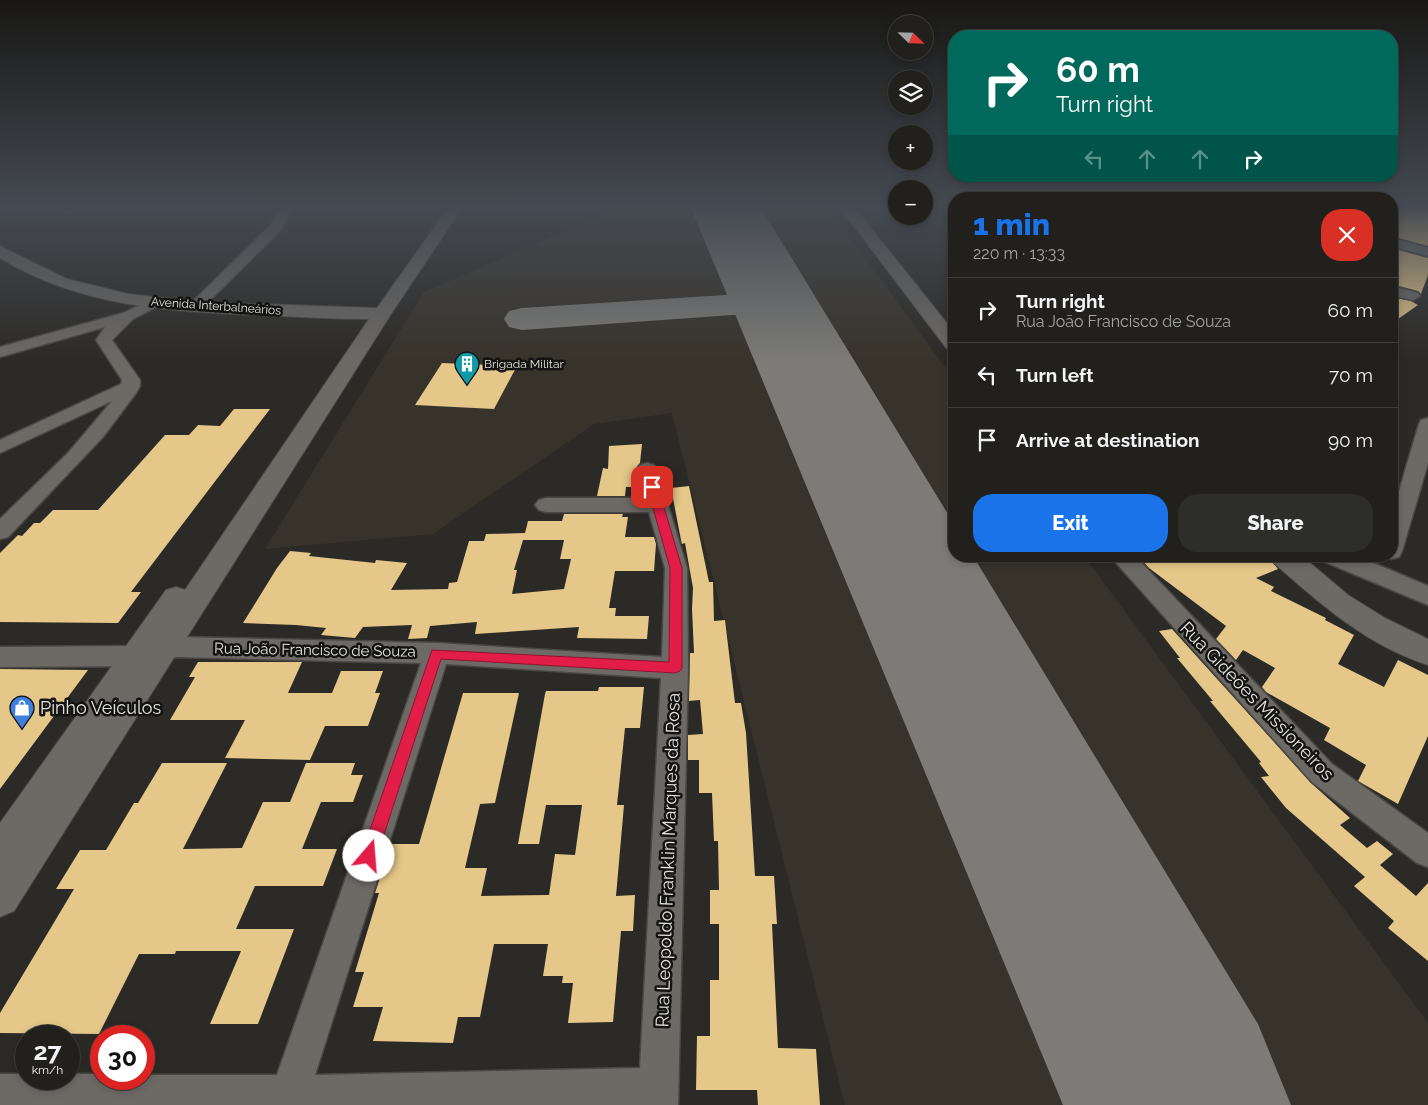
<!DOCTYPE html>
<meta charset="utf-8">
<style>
body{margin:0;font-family:Raleway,sans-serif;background:#2d2d29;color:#f1f3f6;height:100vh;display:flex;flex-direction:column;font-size:19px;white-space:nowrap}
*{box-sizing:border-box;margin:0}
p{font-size:16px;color:#a2a3a3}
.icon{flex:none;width:28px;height:28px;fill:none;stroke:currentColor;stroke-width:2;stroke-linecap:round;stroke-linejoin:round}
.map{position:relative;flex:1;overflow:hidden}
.panel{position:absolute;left:948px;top:192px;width:450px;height:370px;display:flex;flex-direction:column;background:#21201c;border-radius:20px;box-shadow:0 2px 8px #0003,0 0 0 1px #3e3e3b}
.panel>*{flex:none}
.hud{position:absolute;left:948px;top:30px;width:450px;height:152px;border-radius:20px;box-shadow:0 2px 8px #0003,0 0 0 1px #3e3e3b;background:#00695c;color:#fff;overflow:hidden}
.needle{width:32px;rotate:113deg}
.tools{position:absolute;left:888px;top:15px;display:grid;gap:10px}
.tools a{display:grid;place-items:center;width:45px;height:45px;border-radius:50%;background:#21201c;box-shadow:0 2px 8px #0003,0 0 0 1px #3e3e3b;font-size:25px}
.speed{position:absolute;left:15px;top:1025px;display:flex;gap:10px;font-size:25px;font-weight:700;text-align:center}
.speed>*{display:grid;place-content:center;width:65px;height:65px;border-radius:50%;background:#21201c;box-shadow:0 2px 8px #0003,0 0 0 1px #3e3e3b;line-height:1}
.speed small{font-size:12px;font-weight:400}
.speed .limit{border:8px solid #d22;background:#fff;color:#111}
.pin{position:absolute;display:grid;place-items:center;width:42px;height:42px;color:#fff;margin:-21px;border-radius:10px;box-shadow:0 2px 8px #0006}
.me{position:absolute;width:55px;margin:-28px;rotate:18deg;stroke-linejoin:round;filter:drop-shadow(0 0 4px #0008)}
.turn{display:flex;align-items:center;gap:18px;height:105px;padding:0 25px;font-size:22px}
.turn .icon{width:65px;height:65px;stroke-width:2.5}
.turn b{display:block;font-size:35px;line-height:42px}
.lanes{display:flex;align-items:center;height:48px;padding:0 25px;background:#0003;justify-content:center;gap:25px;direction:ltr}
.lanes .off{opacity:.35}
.round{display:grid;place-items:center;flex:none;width:52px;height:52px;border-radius:20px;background:#2d2d29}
.overview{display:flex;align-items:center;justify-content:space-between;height:85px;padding:0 25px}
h1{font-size:30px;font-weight:800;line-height:38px;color:#1a73e8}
.primary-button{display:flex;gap:10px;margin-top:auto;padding:10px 25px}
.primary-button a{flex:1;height:58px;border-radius:20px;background:#1a73e8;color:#fff;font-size:20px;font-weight:800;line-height:58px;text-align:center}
.primary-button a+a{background:#2d2d29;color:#f1f3f6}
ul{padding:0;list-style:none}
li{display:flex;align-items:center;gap:15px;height:65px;padding:0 25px;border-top:1px solid #3e3e3b}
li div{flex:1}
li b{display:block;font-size:19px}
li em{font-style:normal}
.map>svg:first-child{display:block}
</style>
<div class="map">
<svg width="1428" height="1105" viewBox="0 0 1428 1105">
<rect width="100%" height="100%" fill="#2c2a26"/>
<!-- built -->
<path fill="#38332a" d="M 619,208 L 828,208 L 954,379 L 954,556 L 1084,556 L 1428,1023 L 1428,1105 L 845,1105 L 672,413 L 594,424 L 433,534 L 265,549 L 424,292 Z"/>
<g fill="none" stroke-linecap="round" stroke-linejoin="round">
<!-- taxiway -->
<path fill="#7c7b78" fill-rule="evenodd" d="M 773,292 L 785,295 L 790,302 L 785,309 L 773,312 L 522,330 L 509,327 L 504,319 L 509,311 L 522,308 Z"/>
<!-- runway -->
<path fill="#7c7b78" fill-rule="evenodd" d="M 691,208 L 761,208 L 954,524 L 954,556 L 973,556 L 1258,1024 L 1291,1105 L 1063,1105 Z"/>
</g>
<!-- building -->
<path fill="#e4c789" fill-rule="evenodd" d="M 1391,208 L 1428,208 L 1428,246 L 1391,236 Z
M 1391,248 L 1428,258 L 1428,275 L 1421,294 L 1418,291 L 1391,284 Z
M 1391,297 L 1411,301 L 1418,305 L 1391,324 Z
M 442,363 L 517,366 L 494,409 L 415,405 Z
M 234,409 L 270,409 L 131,592 L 141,592 L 118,623 L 0,622 L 0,553 L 18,535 L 22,536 L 34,523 L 40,523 L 53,510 L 98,510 L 165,435 L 189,435 L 198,425 L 220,426 Z
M 642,444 L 640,463 L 635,470 L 637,478 L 636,487 L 626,487 L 625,496 L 597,496 L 603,468 L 608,469 L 609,446 Z
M 689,486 L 709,582 L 713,582 L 714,621 L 725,620 L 735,703 L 741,703 L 746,733 L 755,876 L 774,876 L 777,924 L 772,924 L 778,1048 L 816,1049 L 820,1105 L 758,1105 L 757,1090 L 696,1090 L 697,1036 L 710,1036 L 710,980 L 719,980 L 719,924 L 710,924 L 710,890 L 719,890 L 718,841 L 714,841 L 712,793 L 699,793 L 699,760 L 688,760 L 688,735 L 703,734 L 700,700 L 689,701 L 690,653 L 694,653 L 692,609 L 693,588 L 685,543 L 682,544 L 681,540 L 671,488 Z
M 564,514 L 623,514 L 622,517 L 628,517 L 625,537 L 654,537 L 656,544 L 654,571 L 615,571 L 609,608 L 616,608 L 615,616 L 649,616 L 647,639 L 577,638 L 579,627 L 475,634 L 477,622 L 430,626 L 427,638 L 408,639 L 412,625 L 363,627 L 355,638 L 321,635 L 326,628 L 296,625 L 243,623 L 277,568 L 290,551 L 311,553 L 309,556 L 375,563 L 376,560 L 407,563 L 391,590 L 448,589 L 449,583 L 457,582 L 469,541 L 484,541 L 486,534 L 525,533 L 528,521 L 562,521 ZM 523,540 L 564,540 L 560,559 L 571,559 L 564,589 L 512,594 L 517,570 L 514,570 Z
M 1138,556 L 1268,556 L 1278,569 L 1256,578 L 1274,587 L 1271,591 L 1326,618 L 1325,620 L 1354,635 L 1338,664 L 1384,687 L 1398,660 L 1428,675 L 1428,736 L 1398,804 L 1358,781 L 1366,765 L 1324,740 L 1330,728 L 1266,692 L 1262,687 L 1275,668 L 1243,650 L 1236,660 L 1216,639 L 1226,626 L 1149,568 Z
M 1172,629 L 1311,783 L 1350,818 L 1340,825 L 1367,848 L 1377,841 L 1393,854 L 1380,865 L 1416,896 L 1428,883 L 1428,961 L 1388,928 L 1394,921 L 1354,886 L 1365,877 L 1286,808 L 1261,777 L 1269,776 L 1259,763 L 1261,762 L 1210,701 L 1213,701 L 1177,658 L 1180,658 L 1159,631 Z
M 198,662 L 302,662 L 288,693 L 332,693 L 341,671 L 383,671 L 375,693 L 380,693 L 368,726 L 325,726 L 310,760 L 225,758 L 245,720 L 170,720 L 195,677 L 189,677 Z
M 0,669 L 88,670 L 0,789 Z
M 599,687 L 644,687 L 640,728 L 625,728 L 617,805 L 624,805 L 616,896 L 635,895 L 633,931 L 621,931 L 613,1022 L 568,1023 L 573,983 L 562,983 L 563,976 L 543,976 L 548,944 L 494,944 L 480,1017 L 458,1017 L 453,1043 L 373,1041 L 383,1007 L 353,1007 L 364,972 L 355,972 L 379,893 L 375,893 L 391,844 L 419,844 L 463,693 L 519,693 L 495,803 L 480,804 L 465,868 L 487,868 L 481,896 L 549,895 L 555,854 L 575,855 L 582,805 L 546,805 L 539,844 L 518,844 L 545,694 L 546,691 L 598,691 Z
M 162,763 L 227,763 L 183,849 L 242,848 L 263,802 L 290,802 L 306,763 L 355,763 L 351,775 L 363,775 L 353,802 L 321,802 L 302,849 L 337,849 L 323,886 L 255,886 L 236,929 L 294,929 L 258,1024 L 210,1024 L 241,951 L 176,951 L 175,954 L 139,954 L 99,1034 L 0,1033 L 0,1013 L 74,889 L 56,889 L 80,850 L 106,850 L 134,803 L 138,803 Z"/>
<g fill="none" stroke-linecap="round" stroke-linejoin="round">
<defs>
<path id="street" d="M 65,208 L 80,208 L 74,212 L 66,212 Z
M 279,208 L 291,208 L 281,230 L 200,310 L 190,310 L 187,307 L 190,304 L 271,225 Z
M 1391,238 L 1428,248 L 1428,256 L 1391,246 Z
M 1391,286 L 1418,293 L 1420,296 L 1413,300 L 1391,295 Z
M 153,299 L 158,300 L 160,303 L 158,306 L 133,319 L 112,340 L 140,380 L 140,386 L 136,393 L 103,437 L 8,537 L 0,539 L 0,519 L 68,453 L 112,401 L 0,453 L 0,440 L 121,384 L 122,380 L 96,340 L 105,327 L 0,357 L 0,347 L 123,313 Z
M 1428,418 L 1428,463 L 1402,551 L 1399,557 L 1391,559 L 1383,557 L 1391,556 L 1391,518 L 1419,424 L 1421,420 Z
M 647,463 L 654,465 L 657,469 L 687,568 L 688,668 L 678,1105 L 0,1105 L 0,1074 L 26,1074 L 26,1079 L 69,1079 L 69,1074 L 101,1074 L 101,1079 L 144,1079 L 144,1075 L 277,1075 L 421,663 L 177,657 L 164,659 L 155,656 L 151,649 L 155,642 L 177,637 L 437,643 L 662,657 L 665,568 L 649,512 L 546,512 L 539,510 L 535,505 L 539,500 L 546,498 L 645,498 L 637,469 L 640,465 ZM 446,664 L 661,678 L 640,1068 L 315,1075 Z
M 1110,556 L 1135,556 L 1332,764 L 1428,833 L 1428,867 L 1417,863 L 1312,782 Z
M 1322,556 L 1357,556 L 1428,586 L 1428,605 L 1325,562 Z
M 136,646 L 145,649 L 149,656 L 145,663 L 136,666 L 0,667 L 0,647 Z"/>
<path id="secondary" d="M 448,208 L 462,208 L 391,314 L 14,911 L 0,917 L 0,823 L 166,590 L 176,587 L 185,590 L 369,319 C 334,319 298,317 263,315 C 171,312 80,307 0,258 L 0,246 L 67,279 L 129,294 L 199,302 L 377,308 Z
M 840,208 L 855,208 L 954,332 L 954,351 L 947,349 Z
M 1270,556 L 1302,556 L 1348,595 L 1385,618 L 1428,639 L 1428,665 C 1368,646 1320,604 1274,563 Z"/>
</defs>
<!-- street casing -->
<use href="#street" stroke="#4a4845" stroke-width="3"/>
<!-- secondary casing -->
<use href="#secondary" stroke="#4a4845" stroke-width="2"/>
<!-- street -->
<use href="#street" fill="#6d6a66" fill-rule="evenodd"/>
<!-- secondary -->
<use href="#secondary" fill="#6d6a66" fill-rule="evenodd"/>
</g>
<!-- sky -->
<linearGradient id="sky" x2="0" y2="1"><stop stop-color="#181715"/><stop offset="0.57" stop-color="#454a52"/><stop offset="1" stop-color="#454a52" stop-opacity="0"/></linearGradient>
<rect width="1428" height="362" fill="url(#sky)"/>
<!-- route -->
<path fill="#e11d48" stroke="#92132f" d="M 652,484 L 658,487 L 682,568 L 682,668 L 680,671 L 675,673 L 441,659 L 377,856 L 375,861 L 369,864 L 363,861 L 361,856 L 432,650 L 669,662 L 670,568 L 647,487 Z"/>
<!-- icons -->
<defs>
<symbol id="building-pin" viewBox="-11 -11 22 30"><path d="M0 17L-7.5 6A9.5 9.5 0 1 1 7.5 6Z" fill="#0f9aa8" stroke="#131311"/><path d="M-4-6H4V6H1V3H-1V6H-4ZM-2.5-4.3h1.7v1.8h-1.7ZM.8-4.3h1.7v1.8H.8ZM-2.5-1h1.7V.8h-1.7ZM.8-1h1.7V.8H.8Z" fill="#fff"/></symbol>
<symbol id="shop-pin" viewBox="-11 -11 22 30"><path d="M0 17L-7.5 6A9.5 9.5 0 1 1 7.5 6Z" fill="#3f7fe0" stroke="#131311"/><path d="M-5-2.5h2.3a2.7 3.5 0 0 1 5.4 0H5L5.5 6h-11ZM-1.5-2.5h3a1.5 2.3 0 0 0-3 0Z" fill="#fff"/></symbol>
</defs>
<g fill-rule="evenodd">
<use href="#building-pin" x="453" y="350" width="28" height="38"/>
<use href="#shop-pin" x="8" y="694" width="28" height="38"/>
</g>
<g text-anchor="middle" stroke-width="5" stroke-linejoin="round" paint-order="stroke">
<!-- far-street labels -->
<g font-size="12" fill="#e3e2e0" stroke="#131311">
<text transform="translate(216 306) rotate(4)" y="4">Avenida Interbalneários</text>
</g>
<!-- far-poi labels -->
<g font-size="12" fill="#e3e2e0" stroke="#131311" text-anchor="start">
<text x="484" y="368">Brigada Militar</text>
</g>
<!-- street labels -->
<g font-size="15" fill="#e3e2e0" stroke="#131311">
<text transform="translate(315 650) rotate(1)" y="5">Rua João Francisco de Souza</text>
</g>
<!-- near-street labels -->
<g font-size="18" fill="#e3e2e0" stroke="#131311">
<text transform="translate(1257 701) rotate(46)" y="6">Rua Gideões Missioneiros</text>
<text transform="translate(668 860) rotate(-88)" y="6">Rua Leopoldo Franklin Marques da Rosa</text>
</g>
<!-- near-poi labels -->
<g font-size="18" fill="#e3e2e0" stroke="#131311" text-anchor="start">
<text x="40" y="714">Pinho Veículos</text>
</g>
</g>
</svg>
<div class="tools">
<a><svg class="needle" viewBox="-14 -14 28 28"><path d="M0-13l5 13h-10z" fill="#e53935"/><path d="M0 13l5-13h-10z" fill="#a2a3a3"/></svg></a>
<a><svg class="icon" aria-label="layers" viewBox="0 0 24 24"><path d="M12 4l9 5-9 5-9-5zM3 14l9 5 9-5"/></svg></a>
<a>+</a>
<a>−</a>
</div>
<div class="speed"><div>27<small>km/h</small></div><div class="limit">30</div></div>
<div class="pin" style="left:652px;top:487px;background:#d93025"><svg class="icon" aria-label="arrive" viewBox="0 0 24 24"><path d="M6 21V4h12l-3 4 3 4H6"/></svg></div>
<svg class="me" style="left:369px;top:856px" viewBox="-20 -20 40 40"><circle r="19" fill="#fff"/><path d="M0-13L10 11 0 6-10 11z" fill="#e11d48"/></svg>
<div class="hud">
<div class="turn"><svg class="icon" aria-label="right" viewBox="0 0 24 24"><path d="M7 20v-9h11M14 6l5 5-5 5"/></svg><div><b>60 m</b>Turn right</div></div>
<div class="lanes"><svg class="icon off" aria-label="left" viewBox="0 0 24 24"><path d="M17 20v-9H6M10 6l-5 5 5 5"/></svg><svg class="icon off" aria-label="ahead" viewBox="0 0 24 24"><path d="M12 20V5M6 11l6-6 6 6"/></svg><svg class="icon off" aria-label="ahead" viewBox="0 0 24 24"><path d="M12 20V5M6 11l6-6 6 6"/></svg><svg class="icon" aria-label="right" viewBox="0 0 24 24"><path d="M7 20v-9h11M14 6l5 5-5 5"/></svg></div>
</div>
<section class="panel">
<div class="overview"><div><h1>1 min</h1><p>220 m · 13:33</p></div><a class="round" style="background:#d93025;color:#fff"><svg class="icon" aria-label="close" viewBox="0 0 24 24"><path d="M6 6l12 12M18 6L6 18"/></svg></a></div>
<ul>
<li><svg class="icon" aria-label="right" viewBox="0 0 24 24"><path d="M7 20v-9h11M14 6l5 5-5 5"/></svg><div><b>Turn right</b><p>Rua João Francisco de Souza</p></div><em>60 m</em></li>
<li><svg class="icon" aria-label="left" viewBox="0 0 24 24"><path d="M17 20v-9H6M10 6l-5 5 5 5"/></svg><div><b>Turn left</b></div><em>70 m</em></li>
<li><svg class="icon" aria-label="arrive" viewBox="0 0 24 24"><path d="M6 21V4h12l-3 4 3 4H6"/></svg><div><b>Arrive at destination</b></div><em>90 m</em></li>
</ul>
<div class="primary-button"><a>Exit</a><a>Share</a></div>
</section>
</div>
